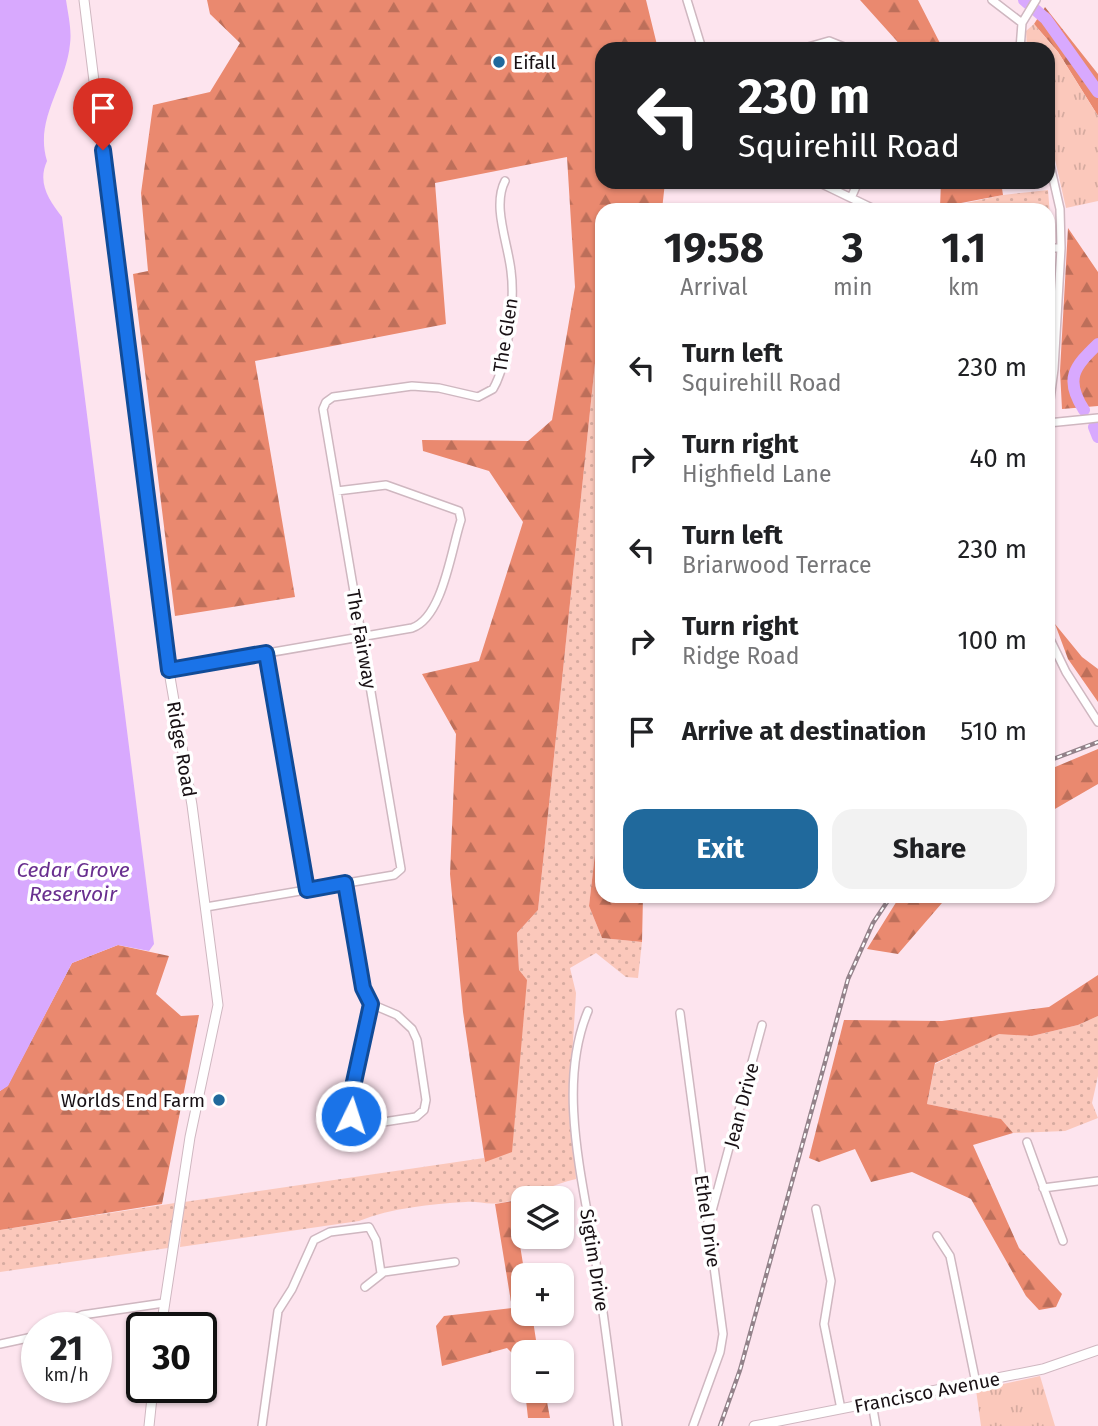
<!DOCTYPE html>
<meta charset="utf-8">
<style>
body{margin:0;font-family:"Fira Sans",sans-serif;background:#f2f2f2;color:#202124;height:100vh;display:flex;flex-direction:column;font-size:26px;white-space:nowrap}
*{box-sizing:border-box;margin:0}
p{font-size:23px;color:#757577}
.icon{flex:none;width:38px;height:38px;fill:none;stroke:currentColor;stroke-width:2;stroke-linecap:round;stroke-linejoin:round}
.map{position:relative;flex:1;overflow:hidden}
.panel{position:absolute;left:595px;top:203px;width:460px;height:700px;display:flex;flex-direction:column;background:#fff;border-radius:21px;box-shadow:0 2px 5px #0004}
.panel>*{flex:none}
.guide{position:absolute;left:595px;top:42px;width:460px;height:147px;border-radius:21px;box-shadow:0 2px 5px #0004;background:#202124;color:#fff;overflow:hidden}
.tools{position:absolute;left:511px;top:1186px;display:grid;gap:14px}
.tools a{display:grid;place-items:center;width:63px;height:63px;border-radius:14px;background:#fff;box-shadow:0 2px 5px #0004;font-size:35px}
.speed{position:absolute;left:21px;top:1312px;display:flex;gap:14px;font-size:35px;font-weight:700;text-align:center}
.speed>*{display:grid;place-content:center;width:91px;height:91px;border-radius:50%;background:#fff;box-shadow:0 2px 5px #0004;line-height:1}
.speed small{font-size:18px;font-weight:400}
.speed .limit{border:4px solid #111;border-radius:10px;background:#fff;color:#111}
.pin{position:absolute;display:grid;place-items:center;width:60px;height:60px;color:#fff;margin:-72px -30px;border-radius:50% 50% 50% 0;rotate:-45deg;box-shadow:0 0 7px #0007}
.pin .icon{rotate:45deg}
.me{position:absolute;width:77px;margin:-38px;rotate:4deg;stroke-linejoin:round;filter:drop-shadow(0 0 5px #0008)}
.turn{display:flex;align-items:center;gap:24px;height:147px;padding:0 28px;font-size:32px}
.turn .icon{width:91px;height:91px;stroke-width:2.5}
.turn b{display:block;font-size:49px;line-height:60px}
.eta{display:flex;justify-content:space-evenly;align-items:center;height:119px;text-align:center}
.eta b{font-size:42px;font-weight:700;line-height:49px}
.action{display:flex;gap:14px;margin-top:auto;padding:14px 28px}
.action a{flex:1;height:80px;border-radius:21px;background:#20699c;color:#fff;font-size:28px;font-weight:700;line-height:80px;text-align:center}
.action a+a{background:#f2f2f2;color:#202124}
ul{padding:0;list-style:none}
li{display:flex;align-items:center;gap:21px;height:91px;padding:0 28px}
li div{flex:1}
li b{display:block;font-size:26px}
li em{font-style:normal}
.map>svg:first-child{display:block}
</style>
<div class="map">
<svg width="1098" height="1426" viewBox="0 0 1098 1426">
<defs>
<pattern id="grass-dots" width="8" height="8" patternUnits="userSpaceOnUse" patternTransform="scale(1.75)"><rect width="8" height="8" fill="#fbc8bb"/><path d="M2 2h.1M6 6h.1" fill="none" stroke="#d6aba0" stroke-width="1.8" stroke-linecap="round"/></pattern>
<pattern id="forest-firs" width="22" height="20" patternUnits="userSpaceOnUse" patternTransform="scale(1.75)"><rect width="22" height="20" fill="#ea896f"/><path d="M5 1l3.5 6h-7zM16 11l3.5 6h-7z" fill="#bd6f5a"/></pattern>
<pattern id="park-tufts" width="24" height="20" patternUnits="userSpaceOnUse" patternTransform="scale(1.75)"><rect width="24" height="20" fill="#fbc8bb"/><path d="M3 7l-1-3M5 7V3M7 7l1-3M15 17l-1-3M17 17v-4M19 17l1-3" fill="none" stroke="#d6aba0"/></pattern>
</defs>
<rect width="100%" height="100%" fill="#fde4ee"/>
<!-- grass -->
<path fill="url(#grass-dots)" d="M 1048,190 L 1052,241 L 1048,241 L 1048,210 L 934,210 L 1003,195 Z
M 602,296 L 602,792 L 589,906 L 602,938 L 642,942 L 638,978 L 626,977 L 596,953 L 570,968 L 576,993 L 571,1074 L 576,1179 C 549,1185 526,1200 498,1203 C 488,1205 477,1201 466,1202 C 431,1204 391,1208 359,1221 L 180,1247 L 184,1202 L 484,1158 L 485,1162 L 519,970 L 517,933 L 538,910 Z
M 1098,1016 L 1098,1076 L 1092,1103 L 1098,1118 L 1065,1131 L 1013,1133 L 1000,1119 L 927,1104 L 935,1064 L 999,1033 L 1032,1036 L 1078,1025 Z
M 175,1203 L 168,1248 L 0,1272 L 0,1230 Z"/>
<!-- forest -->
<path fill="url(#forest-firs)" d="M 207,0 L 646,0 L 658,49 L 602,49 L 602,182 L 665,182 L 662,210 L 602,210 L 602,296 L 538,910 L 517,933 L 519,970 L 527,980 L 512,1152 L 485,1162 L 463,1012 L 450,874 L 456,734 L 422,674 L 479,661 L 523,522 L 489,471 L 423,451 L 422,440 L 528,441 L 552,420 L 575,287 L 567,157 L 435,183 L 446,324 L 255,361 L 295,597 L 175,616 L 133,274 L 148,271 L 141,193 L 153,105 L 210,92 L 240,43 L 210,14 Z
M 860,0 L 918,0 L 943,49 L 904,49 Z
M 1045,7 L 1098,74 L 1098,116 L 1058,52 L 1034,24 Z
M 941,182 L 1001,182 L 1003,195 L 940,207 Z
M 1068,228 L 1098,272 L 1098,406 L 1062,409 L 1060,371 Z
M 1055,624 L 1082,657 L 1098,669 L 1098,702 L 1068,659 Z
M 1098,749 L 1098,784 L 1048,813 L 1048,770 Z
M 602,793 L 602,896 L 643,896 L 642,942 L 602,938 L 589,906 Z
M 900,896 L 948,896 L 898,954 L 867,949 Z
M 118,945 L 169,956 L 156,994 L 181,1016 L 199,1015 L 162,1204 L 0,1230 L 0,1091 L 8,1085 L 72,963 Z
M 1098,975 L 1098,1016 L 1078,1025 L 1032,1036 L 999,1034 L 935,1063 L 927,1104 L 1001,1119 L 1013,1133 L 973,1145 L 1019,1248 L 1062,1294 L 1056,1307 L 1039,1310 L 1026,1296 L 971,1199 L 912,1172 L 871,1182 L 855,1149 L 819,1162 L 809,1158 L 844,1020 L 942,1021 L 1049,1007 Z
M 519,1200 L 517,1227 L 525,1276 L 523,1314 L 532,1314 L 538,1353 L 523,1353 L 523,1377 L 522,1363 L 507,1348 L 442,1366 L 436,1326 L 444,1316 L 512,1308 L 495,1204 Z
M 525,1391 L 545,1391 L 550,1418 L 528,1418 Z"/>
<!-- park -->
<path fill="url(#park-tufts)" d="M 1034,24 L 1058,52 L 1098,116 L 1098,201 L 1066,208 L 1048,129 L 1048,49 L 1027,49 L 1026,31 Z
M 1040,1376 L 1055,1426 L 981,1426 L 976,1390 Z"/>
<!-- water -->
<path fill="#d8a9fe" d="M 0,0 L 66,0 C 68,14 72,30 70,44 C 66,86 34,119 47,161 C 37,183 49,200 62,217 L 154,944 L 149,951 L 118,945 L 72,963 L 8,1086 L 0,1091 Z"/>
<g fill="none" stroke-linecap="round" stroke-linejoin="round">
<!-- river -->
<path stroke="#d8a9fe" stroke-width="12" d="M 1024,0 L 1046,19 L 1098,92
M 1084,410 C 1064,379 1074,367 1098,344
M 1094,427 L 1098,437"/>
<defs>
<path id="minor" d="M 687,0 L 702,49
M 992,0 L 1022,23
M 801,49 L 829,41 L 849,49
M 1020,49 L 1022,23 L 1036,0
M 1048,156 L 1060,209 L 1061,248 L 1054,369 L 1048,415
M 818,182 L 876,210
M 851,198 L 858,182
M 1048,248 L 1061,248
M 1048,423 L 1098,418
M 1048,635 L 1066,672 L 1098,722
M 266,652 L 307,890
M 169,670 L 412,628 C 443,617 451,550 461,520 L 459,511 L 386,485 L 337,491
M 345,883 L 363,988 L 371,1004 L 397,1015 L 412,1029 L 417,1040 L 426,1100 L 424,1110 L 416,1117 L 364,1125 L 356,1122 L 350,1113 L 371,1004
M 206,907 L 394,875 L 401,869 L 323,409 L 326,402 L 333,397 L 412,386 L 439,388 L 478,397 L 493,389 C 508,364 515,300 511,271 C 508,243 492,206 505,181
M 588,1011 C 556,1087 584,1184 596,1263 C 604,1317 611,1371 618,1426
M 680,1013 L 723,1334 L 720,1352 L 693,1426
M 1027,1142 L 1063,1241
M 1043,1188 L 1098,1181
M 816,1209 L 831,1281 L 824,1324 L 841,1409
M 709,1222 L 762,1025
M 937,1236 L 950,1256 L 976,1383
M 365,1287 L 384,1272 L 455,1262
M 51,1328 L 82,1315 L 164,1303
M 0,1344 L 37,1336
M 872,1403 L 876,1426
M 262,1426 L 278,1311 L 292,1289 L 314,1240 L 330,1232 L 369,1227 L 376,1240 L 381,1273"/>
<path id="major" d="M 84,0 L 161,625 L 192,805 L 218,1005 L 190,1137 L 161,1328
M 149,1426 L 153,1388
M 754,1426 L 1043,1369 L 1098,1350"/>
</defs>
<!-- minor casing -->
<use href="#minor" stroke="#cfb7c0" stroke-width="10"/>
<!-- major casing -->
<use href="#major" stroke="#cfb7c0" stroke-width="11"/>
<!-- minor -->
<use href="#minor" stroke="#fff" stroke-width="7"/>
<!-- major -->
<use href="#major" stroke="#fff" stroke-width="9"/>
<defs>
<path id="rail" d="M 1048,761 L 1098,742
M 720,1426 L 740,1370 L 848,979 L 873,923 L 891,896"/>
</defs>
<!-- rail casing -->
<use href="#rail" stroke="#93828a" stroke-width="4.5"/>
<!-- rail -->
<use href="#rail" stroke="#fff" stroke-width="2" stroke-dasharray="5" stroke-linecap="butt"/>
</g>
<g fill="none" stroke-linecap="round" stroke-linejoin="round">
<defs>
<path id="route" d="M 103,150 L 169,670 L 266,653 L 307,890 L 345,883 L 363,988 L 371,1004 L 349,1105 L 351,1116"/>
</defs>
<!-- route casing -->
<use href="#route" stroke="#114b97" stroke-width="18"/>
<!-- route -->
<use href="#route" stroke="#1a73e8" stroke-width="12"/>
</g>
<!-- markers -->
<g fill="#20699c" stroke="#fff" stroke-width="2.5">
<circle cx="499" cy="62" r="7"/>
<circle cx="219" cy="1100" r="7"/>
</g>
<g text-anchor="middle" stroke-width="7" stroke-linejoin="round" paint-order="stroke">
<!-- poi labels -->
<g font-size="19" fill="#181014" stroke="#fff" text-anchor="start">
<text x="513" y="69">Eifall</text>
<text x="205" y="1107" text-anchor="end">Worlds End Farm</text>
</g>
<!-- street labels -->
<g font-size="19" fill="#181014" stroke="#fff">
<text transform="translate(505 335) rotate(-81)" y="7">The Glen</text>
<text transform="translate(362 639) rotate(80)" y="7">The Fairway</text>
<text transform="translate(182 749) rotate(80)" y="7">Ridge Road</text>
<text transform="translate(741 1105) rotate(-75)" y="7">Jean Drive</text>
<text transform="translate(708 1221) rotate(82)" y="7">Ethel Drive</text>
<text transform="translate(595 1260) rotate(81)" y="7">Sigtim Drive</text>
<text transform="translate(927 1392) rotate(-11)" y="7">Francisco Avenue</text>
</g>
<!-- water labels -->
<g font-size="21" font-style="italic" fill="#692f8f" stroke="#fff">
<text x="73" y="877">Cedar Grove<tspan x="73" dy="24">Reservoir</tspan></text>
</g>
</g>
</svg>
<div class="tools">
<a><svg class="icon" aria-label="layers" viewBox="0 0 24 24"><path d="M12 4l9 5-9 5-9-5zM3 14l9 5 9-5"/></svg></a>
<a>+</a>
<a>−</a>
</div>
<div class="speed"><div>21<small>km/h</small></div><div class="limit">30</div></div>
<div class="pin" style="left:103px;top:150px;background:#d93025"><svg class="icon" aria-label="arrive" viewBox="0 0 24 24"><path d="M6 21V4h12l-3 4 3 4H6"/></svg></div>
<svg class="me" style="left:351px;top:1116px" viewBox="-20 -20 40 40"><circle r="17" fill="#1a73e8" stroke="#fff" stroke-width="3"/><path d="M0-11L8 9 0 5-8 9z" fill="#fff"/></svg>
<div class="guide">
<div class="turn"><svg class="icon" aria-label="left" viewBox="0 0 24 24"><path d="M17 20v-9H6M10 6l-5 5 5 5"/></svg><div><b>230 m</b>Squirehill Road</div></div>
</div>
<section class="panel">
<div class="eta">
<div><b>19:58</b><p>Arrival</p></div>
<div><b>3</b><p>min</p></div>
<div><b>1.1</b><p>km</p></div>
</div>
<ul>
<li><svg class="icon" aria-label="left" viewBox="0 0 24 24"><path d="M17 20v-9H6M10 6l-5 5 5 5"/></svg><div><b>Turn left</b><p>Squirehill Road</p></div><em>230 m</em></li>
<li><svg class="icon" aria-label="right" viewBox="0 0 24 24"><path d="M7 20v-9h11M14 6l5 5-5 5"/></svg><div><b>Turn right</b><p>Highfield Lane</p></div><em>40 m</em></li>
<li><svg class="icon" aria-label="left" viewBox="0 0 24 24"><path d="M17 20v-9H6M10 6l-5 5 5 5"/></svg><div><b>Turn left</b><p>Briarwood Terrace</p></div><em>230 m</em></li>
<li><svg class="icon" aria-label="right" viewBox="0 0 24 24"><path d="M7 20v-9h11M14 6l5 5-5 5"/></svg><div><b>Turn right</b><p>Ridge Road</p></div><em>100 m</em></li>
<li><svg class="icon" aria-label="arrive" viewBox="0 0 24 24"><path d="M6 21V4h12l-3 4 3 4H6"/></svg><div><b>Arrive at destination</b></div><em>510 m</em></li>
</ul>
<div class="action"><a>Exit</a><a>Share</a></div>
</section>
</div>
